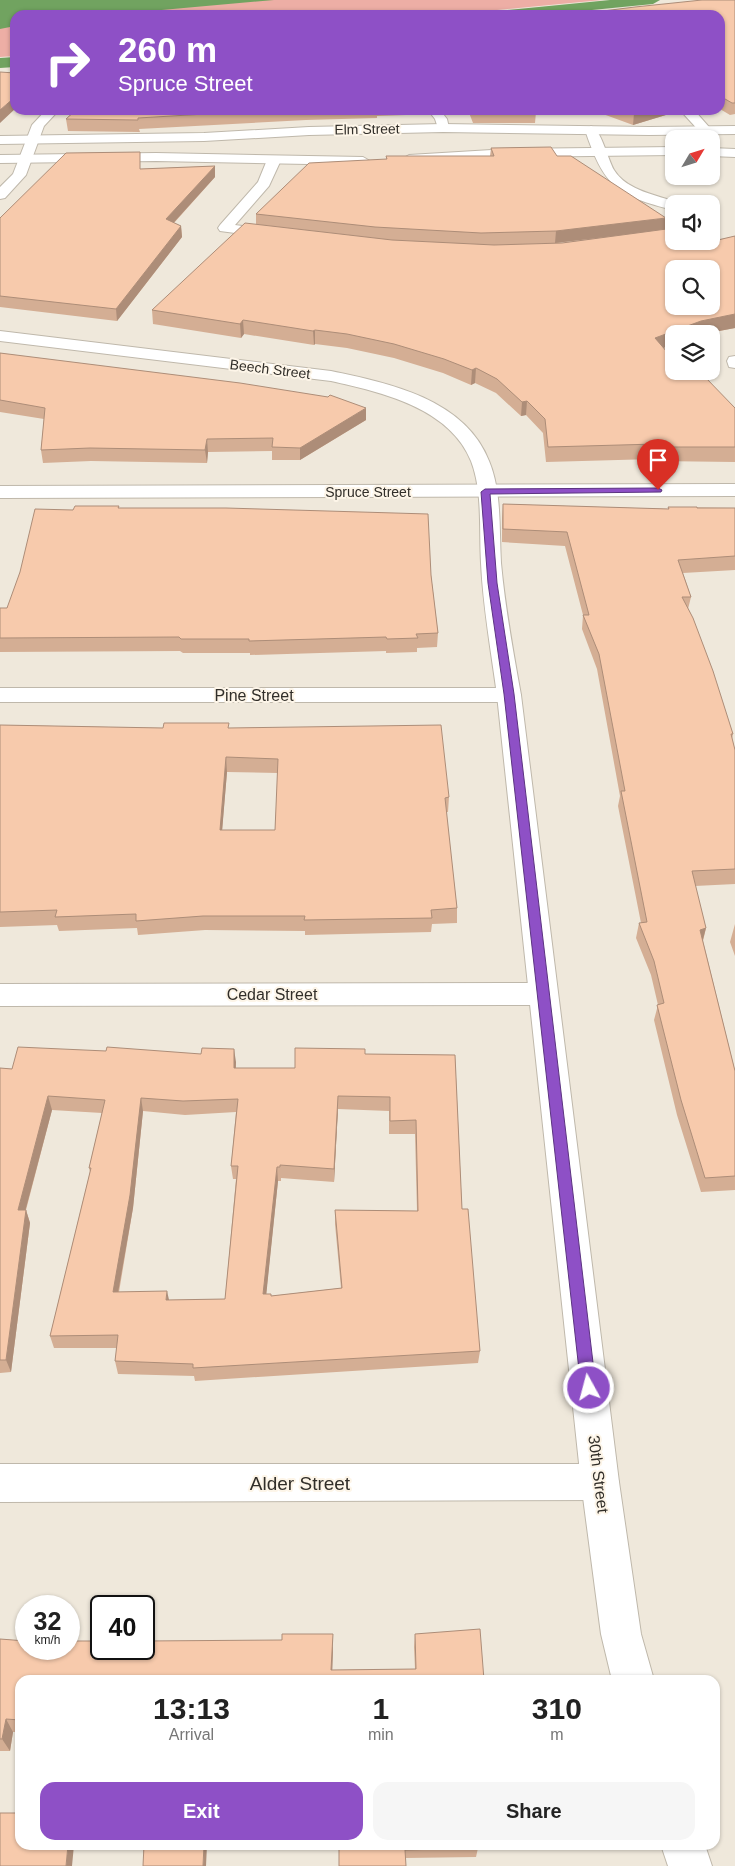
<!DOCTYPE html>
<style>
body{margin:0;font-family:Helvetica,sans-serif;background:#f6f6f6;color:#222;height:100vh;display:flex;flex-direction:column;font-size:19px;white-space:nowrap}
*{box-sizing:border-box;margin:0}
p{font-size:16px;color:#767676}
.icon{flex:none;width:28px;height:28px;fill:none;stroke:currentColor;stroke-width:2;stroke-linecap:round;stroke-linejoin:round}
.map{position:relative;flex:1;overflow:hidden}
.details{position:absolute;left:15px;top:1675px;width:705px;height:175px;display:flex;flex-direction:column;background:#fff;border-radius:15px;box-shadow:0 1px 4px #0004}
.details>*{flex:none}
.guide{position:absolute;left:10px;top:10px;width:715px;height:105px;border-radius:15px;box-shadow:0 1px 4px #0004;background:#8e50c6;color:#fff;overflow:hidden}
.needle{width:32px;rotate:52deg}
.controls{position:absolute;left:665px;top:130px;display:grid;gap:10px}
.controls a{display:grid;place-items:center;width:55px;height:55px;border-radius:10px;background:#fff;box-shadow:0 1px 4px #0004;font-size:25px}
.speed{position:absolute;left:15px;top:1595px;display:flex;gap:10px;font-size:25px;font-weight:700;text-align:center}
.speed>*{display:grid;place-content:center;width:65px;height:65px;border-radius:50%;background:#fff;box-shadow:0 1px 4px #0004;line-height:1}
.speed small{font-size:12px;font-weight:400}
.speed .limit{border:2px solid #111;border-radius:8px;background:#fff;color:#111}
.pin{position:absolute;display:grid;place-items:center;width:42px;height:42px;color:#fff;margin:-51px -21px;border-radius:50% 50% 50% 0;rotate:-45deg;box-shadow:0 0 5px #0007}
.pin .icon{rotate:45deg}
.me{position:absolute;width:55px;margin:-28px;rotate:353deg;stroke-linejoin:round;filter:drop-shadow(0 0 4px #0008)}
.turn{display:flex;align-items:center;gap:18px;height:105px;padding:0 25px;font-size:22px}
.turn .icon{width:65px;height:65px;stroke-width:2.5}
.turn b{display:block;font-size:35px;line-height:42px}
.eta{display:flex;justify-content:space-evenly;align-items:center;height:85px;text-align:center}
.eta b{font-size:30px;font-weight:700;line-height:35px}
.cta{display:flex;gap:10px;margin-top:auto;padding:10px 25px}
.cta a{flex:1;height:58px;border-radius:15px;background:#8e50c6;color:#fff;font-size:20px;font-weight:700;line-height:58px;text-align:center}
.cta a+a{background:#f6f6f6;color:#222}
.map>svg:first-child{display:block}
</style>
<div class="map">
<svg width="735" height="1866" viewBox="0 0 735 1866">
<rect width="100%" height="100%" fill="#efe8db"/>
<!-- green -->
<path fill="#edaea5" d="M 0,0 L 602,0 L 445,15 L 15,15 L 15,56 L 0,57 Z"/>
<!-- water -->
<path fill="#71a360" d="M 0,0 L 274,0 L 106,15 L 15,15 L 15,26 L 0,29 Z"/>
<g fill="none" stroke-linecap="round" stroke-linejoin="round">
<!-- canal -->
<path fill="#71a360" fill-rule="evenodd" d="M 610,0 L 660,0 L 653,4 L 541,15 L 491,15 L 498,11 Z
M 15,57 L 15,67 L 0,68 L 0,58 Z"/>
<defs>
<path id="minor" d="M 46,110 L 59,110 L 44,126 L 26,175 L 5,198 L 0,199 L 0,187 L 13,174 L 32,125 Z
M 428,110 L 440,110 L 447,119 L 449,128 L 447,131 L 439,131 L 435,119 Z
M 680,110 L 694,110 L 709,127 L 711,130 L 709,133 L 701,133 Z
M 591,126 C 601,129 608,160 614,170 C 627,191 657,195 679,203 L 674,204 L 674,210 C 616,196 604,186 585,130 Z
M 274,156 L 281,160 L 269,186 L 235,225 L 279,231 L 281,234 L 279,237 L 274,238 L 220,231 L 218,228 L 220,225 L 258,182 L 267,160 Z
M 735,356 L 735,368 L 729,367 L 727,361 L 729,357 Z
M 735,484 L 735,496 L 0,498 L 0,486 Z
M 0,688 L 509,688 L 517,690 L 521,695 L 517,700 L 509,702 L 0,702 Z
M 543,983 L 553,986 L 557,994 L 553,1002 L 543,1005 L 0,1006 L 0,984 Z
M 0,1464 L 600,1464 L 613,1469 L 619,1482 L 613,1495 L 600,1500 L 0,1502 Z"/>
<path id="tertiary" d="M 443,124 L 649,127 L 735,126 L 735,134 L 649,135 L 443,132 L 309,135 L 204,141 L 0,144 L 0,136 L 204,133 L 309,127 Z
M 674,147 L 674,155 L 508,157 L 409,163 L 402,159 L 409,155 L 508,149 Z
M 711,148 L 735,149 L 735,157 L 711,156 Z
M 156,153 L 363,157 L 370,161 L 363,165 L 156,161 L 0,163 L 0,155 Z
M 0,331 L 331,371 C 389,383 465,399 489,461 C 502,492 499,530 501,563 C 505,607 513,651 521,695 L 619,1482 L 641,1634 L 654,1680 L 612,1680 L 601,1634 L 581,1482 L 497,695 C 491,651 483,607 481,563 C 479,530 483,492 471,461 C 450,408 381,392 331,381 L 0,341 Z
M 661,1845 L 705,1845 L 712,1866 L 668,1866 Z"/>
</defs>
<!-- minor casing -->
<use href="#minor" stroke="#bfb8ab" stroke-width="2"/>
<!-- tertiary casing -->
<use href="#tertiary" stroke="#bfb8ab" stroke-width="2"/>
<!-- minor -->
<use href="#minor" fill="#fff" fill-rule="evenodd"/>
<!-- tertiary -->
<use href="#tertiary" fill="#fff" fill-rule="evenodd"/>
</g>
<!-- wall -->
<path fill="#d4ae94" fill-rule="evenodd" d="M 735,0 L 735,114 L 730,115 L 720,109 L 720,15 Z
M 76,110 L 406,110 L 406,115 L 377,116 L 377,118 L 306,120 L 139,129 L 140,132 L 68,131 L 66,119 Z
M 468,110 L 535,110 L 536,112 L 535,123 L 473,123 Z
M 592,110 L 679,110 L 679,111 L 633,125 Z
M 491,148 L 557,156 L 665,229 L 705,243 L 735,236 L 735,328 L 703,334 L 674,334 L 664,348 L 689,378 L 735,408 L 735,462 L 656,461 L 654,459 L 546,462 L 543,433 L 526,415 L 521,416 L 496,393 L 475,383 L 471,385 L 443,373 L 394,358 L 347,348 L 315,344 L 314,345 L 244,334 L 241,338 L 153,324 L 152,310 L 256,224 L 256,214 L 386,159 L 386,156 L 490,156 ZM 596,238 L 562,243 L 557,243 Z
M 215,166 L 215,177 L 174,223 L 181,226 L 182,237 L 117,321 L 0,307 L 0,218 L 141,169 Z
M 0,353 L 366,420 L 300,460 L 272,460 L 272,451 L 208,452 L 207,463 L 91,461 L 43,463 L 41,450 L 44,419 L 0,412 Z
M 503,504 L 668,509 L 668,507 L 735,508 L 735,570 L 683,573 L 691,597 L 688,609 L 733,734 L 732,739 L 735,750 L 735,884 L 695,886 L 706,928 L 703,941 L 735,1071 L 735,1190 L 701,1192 L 677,1115 L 654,1020 L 658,1005 L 651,975 L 636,938 L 639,923 L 641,923 L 618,806 L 620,796 L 597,669 L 582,629 L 583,615 L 565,546 L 502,542 L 502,518 Z
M 119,506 L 119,508 L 431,575 L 438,633 L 437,647 L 417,648 L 417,652 L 386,653 L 386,651 L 250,655 L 250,653 L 183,653 L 180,651 L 0,652 L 0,608 L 7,608 L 73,510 Z
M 0,725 L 163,728 L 229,728 L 449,797 L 448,812 L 446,812 L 457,908 L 457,923 L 432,924 L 431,932 L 305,935 L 305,931 L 205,930 L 138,935 L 137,928 L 59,931 L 57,925 L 0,927 ZM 227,772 L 278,773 L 275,830 L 222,830 Z
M 735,924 L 735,956 L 730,942 Z
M 365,1054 L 455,1055 L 462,1209 L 480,1351 L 478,1363 L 195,1381 L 194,1376 L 118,1374 L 115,1361 L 117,1348 L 54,1348 L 50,1336 L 90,1172 L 89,1168 L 102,1113 L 52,1110 L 26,1210 L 30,1223 L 11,1372 L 0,1373 L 0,1068 L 12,1069 L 236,1062 L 236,1068 L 295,1068 ZM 338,1109 L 389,1111 L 389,1134 L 415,1134 L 417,1211 L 335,1210 L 335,1224 L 341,1288 L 271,1296 L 266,1294 L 278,1181 L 281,1181 L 281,1178 L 334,1182 ZM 143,1111 L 185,1115 L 236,1112 L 231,1166 L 233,1179 L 236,1179 L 225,1299 L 169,1300 L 119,1292 L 133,1208 Z
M 415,1634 L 484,1680 L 20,1680 L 20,1732 L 13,1732 L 10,1751 L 0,1751 L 0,1639 L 26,1641 L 333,1647 L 332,1670 L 415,1669 L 414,1647 Z
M 339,1845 L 478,1848 L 476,1857 L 405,1858 Z"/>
<!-- shaded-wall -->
<path fill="#ad8d78" d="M 15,97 L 15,109 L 0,123 L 0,110 Z
M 644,110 L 679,110 L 679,111 L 633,125 L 634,113 Z
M 215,166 L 215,177 L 167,230 L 166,219 Z
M 666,218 L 665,230 L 555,243 L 556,231 Z
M 181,226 L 182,237 L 117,321 L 116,309 Z
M 735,314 L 735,328 L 703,334 L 674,334 L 674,344 L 653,352 L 655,338 L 701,321 Z
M 243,320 L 244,334 L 241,338 L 240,324 Z
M 315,330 L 315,344 L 314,345 L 313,331 Z
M 476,368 L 475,383 L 471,385 L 472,370 Z
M 527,401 L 526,415 L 521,416 L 522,402 Z
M 366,408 L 366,420 L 300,460 L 300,448 Z
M 207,439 L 208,452 L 207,463 L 205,450 Z
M 226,757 L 227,772 L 221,844 L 220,830 Z
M 706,928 L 702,943 L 700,930 Z
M 234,1049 L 236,1062 L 235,1081 L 234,1068 Z
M 48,1096 L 52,1110 L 22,1223 L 18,1210 Z
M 338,1096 L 338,1109 L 334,1182 L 334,1169 Z
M 141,1098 L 143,1111 L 133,1208 L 116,1304 L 113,1292 Z
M 277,1167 L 278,1181 L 265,1307 L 263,1294 Z
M 26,1210 L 30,1223 L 11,1372 L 6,1360 Z
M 167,1291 L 170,1304 L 166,1300 Z
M 333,1634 L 333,1647 L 332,1680 L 331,1670 Z
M 6,1719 L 13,1732 L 10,1751 L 2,1739 Z
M 68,1845 L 74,1845 L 72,1866 L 66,1866 Z
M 204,1845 L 207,1845 L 206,1866 L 203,1866 Z"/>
<!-- building -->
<path fill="#f7caac" stroke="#ad8d78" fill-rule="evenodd" d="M 702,0 L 735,0 L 735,103 L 732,103 L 720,96 L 720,15 L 571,15 L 635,7 Z
M 0,72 L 15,73 L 15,97 L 0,110 Z
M 76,110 L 273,110 L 138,118 L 138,120 L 66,119 Z
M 474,110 L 535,110 L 536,112 L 474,111 Z
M 626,110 L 644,110 L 634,113 Z
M 551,147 L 557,156 L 571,156 L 666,218 L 556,231 L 481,233 L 375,227 L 256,214 L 309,163 L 387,159 L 386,156 L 494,156 L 491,148 Z
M 140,152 L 140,169 L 215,166 L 166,219 L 181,226 L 116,309 L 0,296 L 0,218 L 66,153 Z
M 245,223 L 392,240 L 494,245 L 562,243 L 674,228 L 674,241 L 703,241 L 705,243 L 735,236 L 735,314 L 701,321 L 655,338 L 674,360 L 674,371 L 684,371 L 689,378 L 705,377 L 735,408 L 735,447 L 658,447 L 656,444 L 548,447 L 545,419 L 527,401 L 522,402 L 497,379 L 476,368 L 472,370 L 444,359 L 394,344 L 347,334 L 315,330 L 313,331 L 243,320 L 240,324 L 152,310 ZM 674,269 L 711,269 L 711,306 L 674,306 Z
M 0,353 L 240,383 L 328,397 L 330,395 L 366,408 L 300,448 L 272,447 L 273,438 L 207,439 L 205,450 L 90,448 L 41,450 L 45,408 L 0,400 Z
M 503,504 L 669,509 L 668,507 L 697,507 L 697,508 L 735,508 L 735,556 L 678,560 L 691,597 L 682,597 L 693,618 L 713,671 L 733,734 L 731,734 L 735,750 L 735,869 L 692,871 L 706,928 L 700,930 L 735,1071 L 735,1176 L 705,1178 L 681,1100 L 657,1005 L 664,1003 L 654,961 L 639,923 L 647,922 L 621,791 L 625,791 L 599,654 L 583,615 L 589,615 L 567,532 L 503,529 Z
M 75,506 L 119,506 L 118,508 L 226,508 L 428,514 L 431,575 L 438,633 L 416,634 L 418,638 L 387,639 L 386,637 L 249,641 L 249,639 L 181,639 L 179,637 L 0,638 L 0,608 L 7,608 L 20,572 L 35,509 L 73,510 Z
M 164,723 L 229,723 L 228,728 L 441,725 L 449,797 L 445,798 L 457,908 L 431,910 L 432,918 L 304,920 L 305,916 L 203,916 L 136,921 L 136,914 L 55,917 L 57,910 L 0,912 L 0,725 L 163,728 ZM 226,757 L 278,759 L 275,830 L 220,830 Z
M 18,1047 L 106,1051 L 107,1047 L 201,1054 L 202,1048 L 234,1049 L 234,1068 L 295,1068 L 295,1048 L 365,1049 L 365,1054 L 455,1055 L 462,1209 L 468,1209 L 480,1351 L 193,1368 L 193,1364 L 115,1361 L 118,1335 L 50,1336 L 91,1168 L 89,1168 L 105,1100 L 48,1096 L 18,1210 L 26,1210 L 6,1360 L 0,1360 L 0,1068 L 12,1069 ZM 338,1096 L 390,1097 L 390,1121 L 416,1120 L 418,1211 L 335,1210 L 342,1288 L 271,1296 L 271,1294 L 263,1294 L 277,1167 L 280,1167 L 280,1165 L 334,1169 ZM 141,1098 L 183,1101 L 238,1099 L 231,1166 L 238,1166 L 225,1299 L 166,1300 L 167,1291 L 113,1292 L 130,1195 Z
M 480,1629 L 484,1680 L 20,1680 L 20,1720 L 6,1719 L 2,1739 L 0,1739 L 0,1639 L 26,1641 L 26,1649 L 69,1649 L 69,1641 L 101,1641 L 101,1649 L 144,1649 L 144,1641 L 282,1640 L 282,1634 L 333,1634 L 331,1670 L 416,1669 L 415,1634 Z
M 0,1813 L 20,1813 L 20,1845 L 68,1845 L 66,1866 L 0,1866 Z
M 144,1845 L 204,1845 L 203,1866 L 143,1866 Z
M 339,1845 L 477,1845 L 478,1848 L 405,1850 L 406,1866 L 339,1866 Z"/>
<!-- route -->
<path fill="#8e50c6" stroke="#5c3481" d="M 658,488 L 662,490 L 661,492 L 490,494 L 497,583 L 514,694 L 596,1388 L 594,1393 L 589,1395 L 583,1393 L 581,1388 L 504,694 L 488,583 L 481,492 L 485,489 Z"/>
<g text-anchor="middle" stroke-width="4" stroke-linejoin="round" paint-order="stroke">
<!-- far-street labels -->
<g font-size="14" fill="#312e29" stroke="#fdf5e8">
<text transform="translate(367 129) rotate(-1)" y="5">Elm Street</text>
<text transform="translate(270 369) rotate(7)" y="5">Beech Street</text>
<text x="368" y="497">Spruce Street</text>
</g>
<!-- street labels -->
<g font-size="16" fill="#312e29" stroke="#fdf5e8">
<text x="254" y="701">Pine Street</text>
<text x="272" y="1000">Cedar Street</text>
<text transform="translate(599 1474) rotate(83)" y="6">30th Street</text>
</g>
<!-- near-street labels -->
<g font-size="19" fill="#312e29" stroke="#fdf5e8">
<text x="300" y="1490">Alder Street</text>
</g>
</g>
</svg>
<div class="controls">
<a><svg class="needle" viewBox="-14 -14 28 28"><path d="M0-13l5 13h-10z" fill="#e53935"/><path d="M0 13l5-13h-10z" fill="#767676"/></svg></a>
<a><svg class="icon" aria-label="sound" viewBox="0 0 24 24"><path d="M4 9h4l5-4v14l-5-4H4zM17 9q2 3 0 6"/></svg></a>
<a><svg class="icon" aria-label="search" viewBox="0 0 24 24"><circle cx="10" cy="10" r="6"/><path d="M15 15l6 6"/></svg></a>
<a><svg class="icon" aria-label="layers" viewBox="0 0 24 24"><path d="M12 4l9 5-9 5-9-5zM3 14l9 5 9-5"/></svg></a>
</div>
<div class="speed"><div>32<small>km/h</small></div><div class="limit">40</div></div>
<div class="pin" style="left:658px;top:490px;background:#d93025"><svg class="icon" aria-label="arrive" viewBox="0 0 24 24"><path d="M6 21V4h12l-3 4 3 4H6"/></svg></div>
<svg class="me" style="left:589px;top:1388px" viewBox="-20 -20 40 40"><circle r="17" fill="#8e50c6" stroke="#fff" stroke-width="3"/><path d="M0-11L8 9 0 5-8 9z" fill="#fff"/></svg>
<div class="guide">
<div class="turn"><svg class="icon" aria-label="right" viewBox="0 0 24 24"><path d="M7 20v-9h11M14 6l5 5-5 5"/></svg><div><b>260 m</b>Spruce Street</div></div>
</div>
<section class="details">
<div class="eta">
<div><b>13:13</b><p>Arrival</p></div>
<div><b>1</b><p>min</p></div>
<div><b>310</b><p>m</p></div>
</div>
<div class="cta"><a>Exit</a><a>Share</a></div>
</section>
</div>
